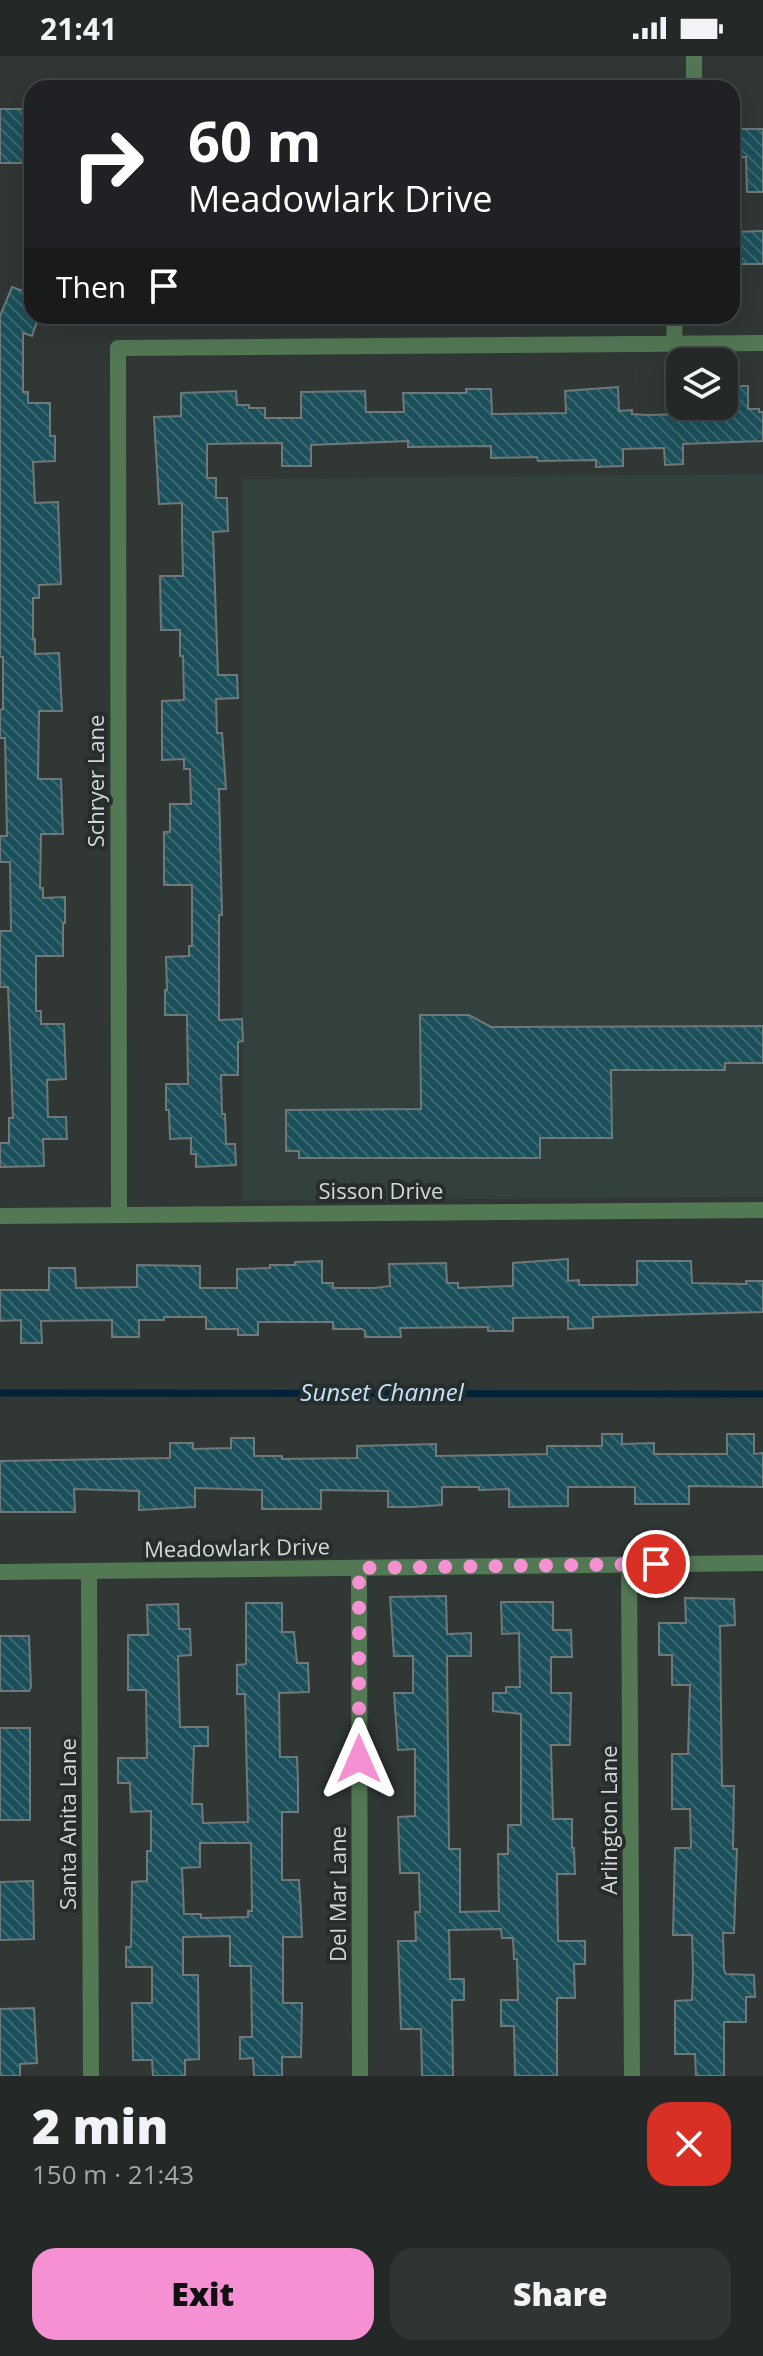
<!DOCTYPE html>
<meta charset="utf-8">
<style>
body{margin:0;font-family:"Open Sans",sans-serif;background:#303534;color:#f1f3f6;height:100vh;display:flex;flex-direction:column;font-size:30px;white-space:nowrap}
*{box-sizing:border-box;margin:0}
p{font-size:26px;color:#a3a6a8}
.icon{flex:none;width:44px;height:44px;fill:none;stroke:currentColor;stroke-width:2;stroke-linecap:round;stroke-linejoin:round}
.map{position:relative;height:2020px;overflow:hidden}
.drawer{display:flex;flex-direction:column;background:#242928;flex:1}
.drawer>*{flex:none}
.hud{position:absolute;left:24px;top:24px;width:716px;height:244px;border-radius:24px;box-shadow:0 8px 32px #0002,0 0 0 2px #414545;background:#202124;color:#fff;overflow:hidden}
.buttons{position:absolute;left:666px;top:292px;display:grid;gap:16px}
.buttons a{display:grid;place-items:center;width:72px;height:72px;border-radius:16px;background:#242928;box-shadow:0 8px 32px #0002,0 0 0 2px #414545;font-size:40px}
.pin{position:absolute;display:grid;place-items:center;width:68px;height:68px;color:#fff;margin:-34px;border:4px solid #fff;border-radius:50%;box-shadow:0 2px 8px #0007}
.me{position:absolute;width:88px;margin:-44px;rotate:0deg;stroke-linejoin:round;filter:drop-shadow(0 0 6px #0008)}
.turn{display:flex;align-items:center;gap:28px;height:168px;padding:0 32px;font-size:36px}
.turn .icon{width:104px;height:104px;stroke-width:2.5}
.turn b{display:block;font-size:56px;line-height:68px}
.then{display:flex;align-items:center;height:76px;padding:0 32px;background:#0003;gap:16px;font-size:30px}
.round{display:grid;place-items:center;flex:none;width:84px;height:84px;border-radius:24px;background:#303534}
.head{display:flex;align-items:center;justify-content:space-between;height:136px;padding:0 32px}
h1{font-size:48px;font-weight:800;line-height:60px}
.primary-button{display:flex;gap:16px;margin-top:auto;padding:16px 32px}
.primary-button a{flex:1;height:92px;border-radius:24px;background:#f591d2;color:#111;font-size:32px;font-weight:800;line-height:92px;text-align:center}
.primary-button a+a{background:#303534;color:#f1f3f6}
.status{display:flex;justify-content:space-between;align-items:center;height:56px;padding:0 40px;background:#242928;direction:ltr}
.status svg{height:22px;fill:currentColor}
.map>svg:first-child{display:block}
</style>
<div class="status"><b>21:41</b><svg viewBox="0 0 49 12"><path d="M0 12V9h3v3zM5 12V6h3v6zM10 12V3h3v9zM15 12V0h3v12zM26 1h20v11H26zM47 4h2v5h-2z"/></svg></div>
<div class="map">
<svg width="763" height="2020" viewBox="0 0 763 2020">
<defs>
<pattern id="building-back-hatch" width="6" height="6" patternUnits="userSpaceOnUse" patternTransform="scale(2)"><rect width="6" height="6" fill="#1b505a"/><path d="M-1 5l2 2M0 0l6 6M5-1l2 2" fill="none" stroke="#3b6871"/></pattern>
</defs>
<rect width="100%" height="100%" fill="#303735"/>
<!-- built -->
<path fill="#32413d" d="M 763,418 L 763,1141 L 242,1145 L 242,423 Z"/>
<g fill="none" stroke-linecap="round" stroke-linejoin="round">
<!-- stream -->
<path stroke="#012239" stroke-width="7" d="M 0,1337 L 763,1338"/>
</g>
<!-- building -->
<path fill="url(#building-back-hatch)" stroke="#70787a" stroke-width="2" fill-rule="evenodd" d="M 0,53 L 27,53 L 27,107 L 0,107 Z
M 736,73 L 763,73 L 763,136 L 747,136 L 746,101 L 736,101 Z
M 763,175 L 763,208 L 732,208 L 732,176 Z
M 12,231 L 32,238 L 32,260 L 39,260 L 32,280 L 23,277 L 23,336 L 28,336 L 28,347 L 50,347 L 50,380 L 55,380 L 55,405 L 33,406 L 35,447 L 58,446 L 61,528 L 39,529 L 39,542 L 33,542 L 33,583 L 35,583 L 35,598 L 59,597 L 62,655 L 39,655 L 38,723 L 61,723 L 63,778 L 41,778 L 40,832 L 43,832 L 43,842 L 65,841 L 65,867 L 63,867 L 63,900 L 36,900 L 36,955 L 41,955 L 41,968 L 64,968 L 66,1023 L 47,1024 L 48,1061 L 66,1061 L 67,1083 L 43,1083 L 44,1110 L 0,1111 L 0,1087 L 9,1087 L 9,1062 L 13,1062 L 8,931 L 0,931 L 0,875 L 11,875 L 10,806 L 0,806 L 0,780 L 7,780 L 5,682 L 0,682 L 0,654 L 3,653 L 3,601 L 0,601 L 0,260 Z
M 724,330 L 748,330 L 748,353 L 759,353 L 759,356 L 763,356 L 763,385 L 683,388 L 683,408 L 665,409 L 664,392 L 623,393 L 623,410 L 596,411 L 596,404 L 538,405 L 537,401 L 491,402 L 491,390 L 408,391 L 408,385 L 311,389 L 311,410 L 282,410 L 282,387 L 207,388 L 207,422 L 216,422 L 216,442 L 227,442 L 228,475 L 213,476 L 218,619 L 237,619 L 238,642 L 216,643 L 217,677 L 222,677 L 226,733 L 219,733 L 222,859 L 219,859 L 219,964 L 242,963 L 243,985 L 238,986 L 238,1019 L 221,1019 L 222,1058 L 225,1058 L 226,1088 L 235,1088 L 236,1109 L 196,1111 L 196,1098 L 191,1098 L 191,1082 L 170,1083 L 169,1054 L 166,1054 L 166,1028 L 188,1028 L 187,959 L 165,959 L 165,934 L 167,934 L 166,901 L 189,900 L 189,890 L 192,890 L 192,829 L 164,829 L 164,776 L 170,776 L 170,748 L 191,748 L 190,713 L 184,713 L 184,703 L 162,704 L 162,645 L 184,644 L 183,600 L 180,600 L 180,574 L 161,574 L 160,520 L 183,520 L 182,476 L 182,447 L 159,448 L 154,361 L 181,360 L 181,337 L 236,335 L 237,349 L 249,349 L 249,352 L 265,352 L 265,362 L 301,362 L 301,336 L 365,335 L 366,356 L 404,356 L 403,337 L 466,337 L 466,333 L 491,333 L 492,358 L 566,357 L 565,335 L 618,331 L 619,355 L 632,354 L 632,358 L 647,359 L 690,358 L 690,350 L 724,350 Z
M 420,959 L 469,959 L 491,971 L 763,970 L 763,1007 L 725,1007 L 725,1014 L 611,1014 L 612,1082 L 540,1082 L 540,1102 L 299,1102 L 299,1095 L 286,1095 L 286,1054 L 421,1053 Z
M 568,1203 L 568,1225 L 579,1224 L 579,1229 L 637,1229 L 637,1205 L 691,1205 L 692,1227 L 746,1228 L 746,1225 L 763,1225 L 763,1256 L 593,1261 L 593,1272 L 568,1273 L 568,1261 L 513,1262 L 513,1275 L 488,1275 L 488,1271 L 400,1272 L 401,1281 L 365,1281 L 365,1275 L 362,1273 L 333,1273 L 333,1266 L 258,1266 L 258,1279 L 238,1279 L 238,1273 L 206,1273 L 206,1261 L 164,1261 L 164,1264 L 139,1264 L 139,1281 L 112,1281 L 112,1264 L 41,1265 L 42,1287 L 21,1287 L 21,1264 L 0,1265 L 0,1234 L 49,1234 L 49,1212 L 75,1212 L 76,1232 L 137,1231 L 137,1209 L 200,1210 L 200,1232 L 237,1232 L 237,1213 L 270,1212 L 270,1209 L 295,1209 L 295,1206 L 322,1205 L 322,1227 L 333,1227 L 333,1232 L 375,1232 L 390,1230 L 389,1208 L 446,1207 L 447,1227 L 458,1227 L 458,1232 L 513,1230 L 513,1207 Z
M 602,1378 L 622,1378 L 622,1388 L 654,1387 L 654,1398 L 727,1398 L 727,1378 L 754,1378 L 754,1398 L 763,1397 L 763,1431 L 689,1430 L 689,1448 L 635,1448 L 635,1431 L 568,1431 L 568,1450 L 509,1451 L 509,1433 L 479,1434 L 479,1431 L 442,1431 L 442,1449 L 413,1451 L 388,1451 L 388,1435 L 321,1434 L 321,1453 L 262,1453 L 262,1434 L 195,1432 L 195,1451 L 139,1454 L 139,1435 L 74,1433 L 75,1456 L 0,1456 L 0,1405 L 170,1402 L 170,1387 L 193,1387 L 193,1393 L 231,1392 L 231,1382 L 254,1382 L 254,1400 L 282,1400 L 282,1403 L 357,1402 L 357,1390 L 436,1388 L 436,1400 L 547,1398 L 547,1390 L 602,1390 Z
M 446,1540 L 447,1578 L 471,1577 L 471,1600 L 447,1600 L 449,1793 L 460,1793 L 460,1856 L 499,1855 L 498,1798 L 508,1798 L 508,1769 L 521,1769 L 521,1658 L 493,1655 L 493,1637 L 506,1637 L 506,1631 L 520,1631 L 519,1577 L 502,1578 L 501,1546 L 553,1546 L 553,1574 L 571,1574 L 572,1601 L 551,1601 L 551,1637 L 571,1637 L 570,1689 L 551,1689 L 553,1763 L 572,1763 L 572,1792 L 574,1792 L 575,1818 L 557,1818 L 558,1885 L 585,1885 L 585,1908 L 574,1908 L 575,1942 L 557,1942 L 557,2020 L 515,2020 L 514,1970 L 501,1970 L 501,1944 L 518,1944 L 517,1903 L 514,1903 L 513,1882 L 502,1882 L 501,1873 L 449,1874 L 450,1923 L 464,1923 L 464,1944 L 452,1944 L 453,2020 L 422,2020 L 421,1973 L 401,1973 L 398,1885 L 416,1885 L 415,1856 L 420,1856 L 419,1817 L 400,1817 L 398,1761 L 415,1760 L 415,1693 L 398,1694 L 394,1637 L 413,1637 L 413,1600 L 394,1600 L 390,1541 Z
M 685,1542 L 734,1543 L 735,1569 L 720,1570 L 722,1730 L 734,1730 L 733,1793 L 737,1793 L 734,1877 L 723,1877 L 724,1914 L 726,1918 L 754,1919 L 755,1941 L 746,1941 L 746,1966 L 724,1966 L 724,2020 L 696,2020 L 695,1998 L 675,1998 L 675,1945 L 692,1944 L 693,1915 L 692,1879 L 673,1879 L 675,1792 L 691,1792 L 690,1753 L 672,1753 L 672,1698 L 688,1698 L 690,1629 L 672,1629 L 672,1599 L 659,1599 L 659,1567 L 686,1567 Z
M 246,1547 L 282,1547 L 282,1576 L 294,1576 L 297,1607 L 308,1607 L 309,1636 L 279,1637 L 280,1701 L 297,1701 L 298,1726 L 298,1756 L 282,1756 L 282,1824 L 299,1824 L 301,1856 L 302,1881 L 283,1881 L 283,1947 L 302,1947 L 301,2001 L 282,2001 L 282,2020 L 254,2020 L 253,2002 L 240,2003 L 240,1981 L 252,1981 L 251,1910 L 230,1910 L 230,1880 L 183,1881 L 183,1919 L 198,1919 L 199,2003 L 185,2004 L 185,2020 L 153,2020 L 152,2004 L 133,2004 L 132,1947 L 152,1947 L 152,1911 L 126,1911 L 126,1891 L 131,1891 L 132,1826 L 147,1825 L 147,1795 L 151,1795 L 151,1755 L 131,1756 L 130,1727 L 118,1727 L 118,1702 L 147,1702 L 146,1634 L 128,1634 L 128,1579 L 148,1579 L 147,1549 L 178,1548 L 179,1573 L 190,1573 L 191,1599 L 178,1600 L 180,1671 L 208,1671 L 208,1690 L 194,1690 L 192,1748 L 202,1748 L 203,1767 L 248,1766 L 245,1638 L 237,1638 L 237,1609 L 246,1608 ZM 200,1787 L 251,1787 L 252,1855 L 248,1855 L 248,1861 L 201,1862 L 201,1858 L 184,1858 L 182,1812 L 200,1811 Z
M 0,1580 L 29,1580 L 31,1631 L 29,1635 L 0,1635 Z
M 0,1672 L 30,1672 L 30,1764 L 0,1764 Z
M 33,1825 L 34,1883 L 0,1884 L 0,1826 Z
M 34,1952 L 37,2007 L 20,2008 L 20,2020 L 0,2020 L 0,1953 Z"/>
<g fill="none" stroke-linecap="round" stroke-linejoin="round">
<!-- minor -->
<path stroke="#537854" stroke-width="16" d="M 694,32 L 694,0
M 674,288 L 675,260
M 119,1159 L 118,292 L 763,287
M 0,1160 L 763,1154
M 629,1509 L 632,2020
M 359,1512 L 360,2020
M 89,1515 L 91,2020
M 0,1516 L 763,1507"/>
</g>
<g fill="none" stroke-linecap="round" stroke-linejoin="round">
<!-- route -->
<path stroke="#f591d2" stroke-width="14" stroke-dasharray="0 25.2" d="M 359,1703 L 359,1512 L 656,1508"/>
</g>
<g text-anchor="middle" stroke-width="8" stroke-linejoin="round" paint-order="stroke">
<!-- street labels -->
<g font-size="22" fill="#d3d8d7" stroke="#262d2b">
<text transform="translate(96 725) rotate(-90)" y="8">Schryer Lane</text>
<text x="381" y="1143">Sisson Drive</text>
<text transform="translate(237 1492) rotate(-1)" y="8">Meadowlark Drive</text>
<text transform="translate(609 1764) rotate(-90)" y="8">Arlington Lane</text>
<text transform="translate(68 1768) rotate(-90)" y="8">Santa Anita Lane</text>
<text transform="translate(338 1838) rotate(-90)" y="8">Del Mar Lane</text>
</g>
<!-- water labels -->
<g font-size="24" font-style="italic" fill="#c2e2fd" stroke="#262d2b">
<text x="382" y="1345">Sunset Channel</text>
</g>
</g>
</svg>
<div class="buttons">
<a><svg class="icon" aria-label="layers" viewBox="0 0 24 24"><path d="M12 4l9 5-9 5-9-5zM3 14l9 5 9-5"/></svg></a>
</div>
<div class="pin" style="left:656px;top:1508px;background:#d93025"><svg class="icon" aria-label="arrive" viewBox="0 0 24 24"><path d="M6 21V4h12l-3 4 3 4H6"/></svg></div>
<svg class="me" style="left:359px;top:1703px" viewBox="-20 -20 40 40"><path d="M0-17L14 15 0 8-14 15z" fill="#f591d2" stroke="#fff" stroke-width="4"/></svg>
<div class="hud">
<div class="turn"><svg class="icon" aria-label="right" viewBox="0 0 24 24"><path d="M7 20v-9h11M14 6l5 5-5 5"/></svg><div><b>60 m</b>Meadowlark Drive</div></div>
<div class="then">Then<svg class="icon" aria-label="arrive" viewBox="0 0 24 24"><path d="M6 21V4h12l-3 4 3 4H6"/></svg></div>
</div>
</div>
<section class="drawer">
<div class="head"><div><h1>2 min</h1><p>150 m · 21:43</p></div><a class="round" style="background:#d93025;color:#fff"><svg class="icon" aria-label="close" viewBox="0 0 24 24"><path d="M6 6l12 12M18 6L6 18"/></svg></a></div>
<div class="primary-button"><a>Exit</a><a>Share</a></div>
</section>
